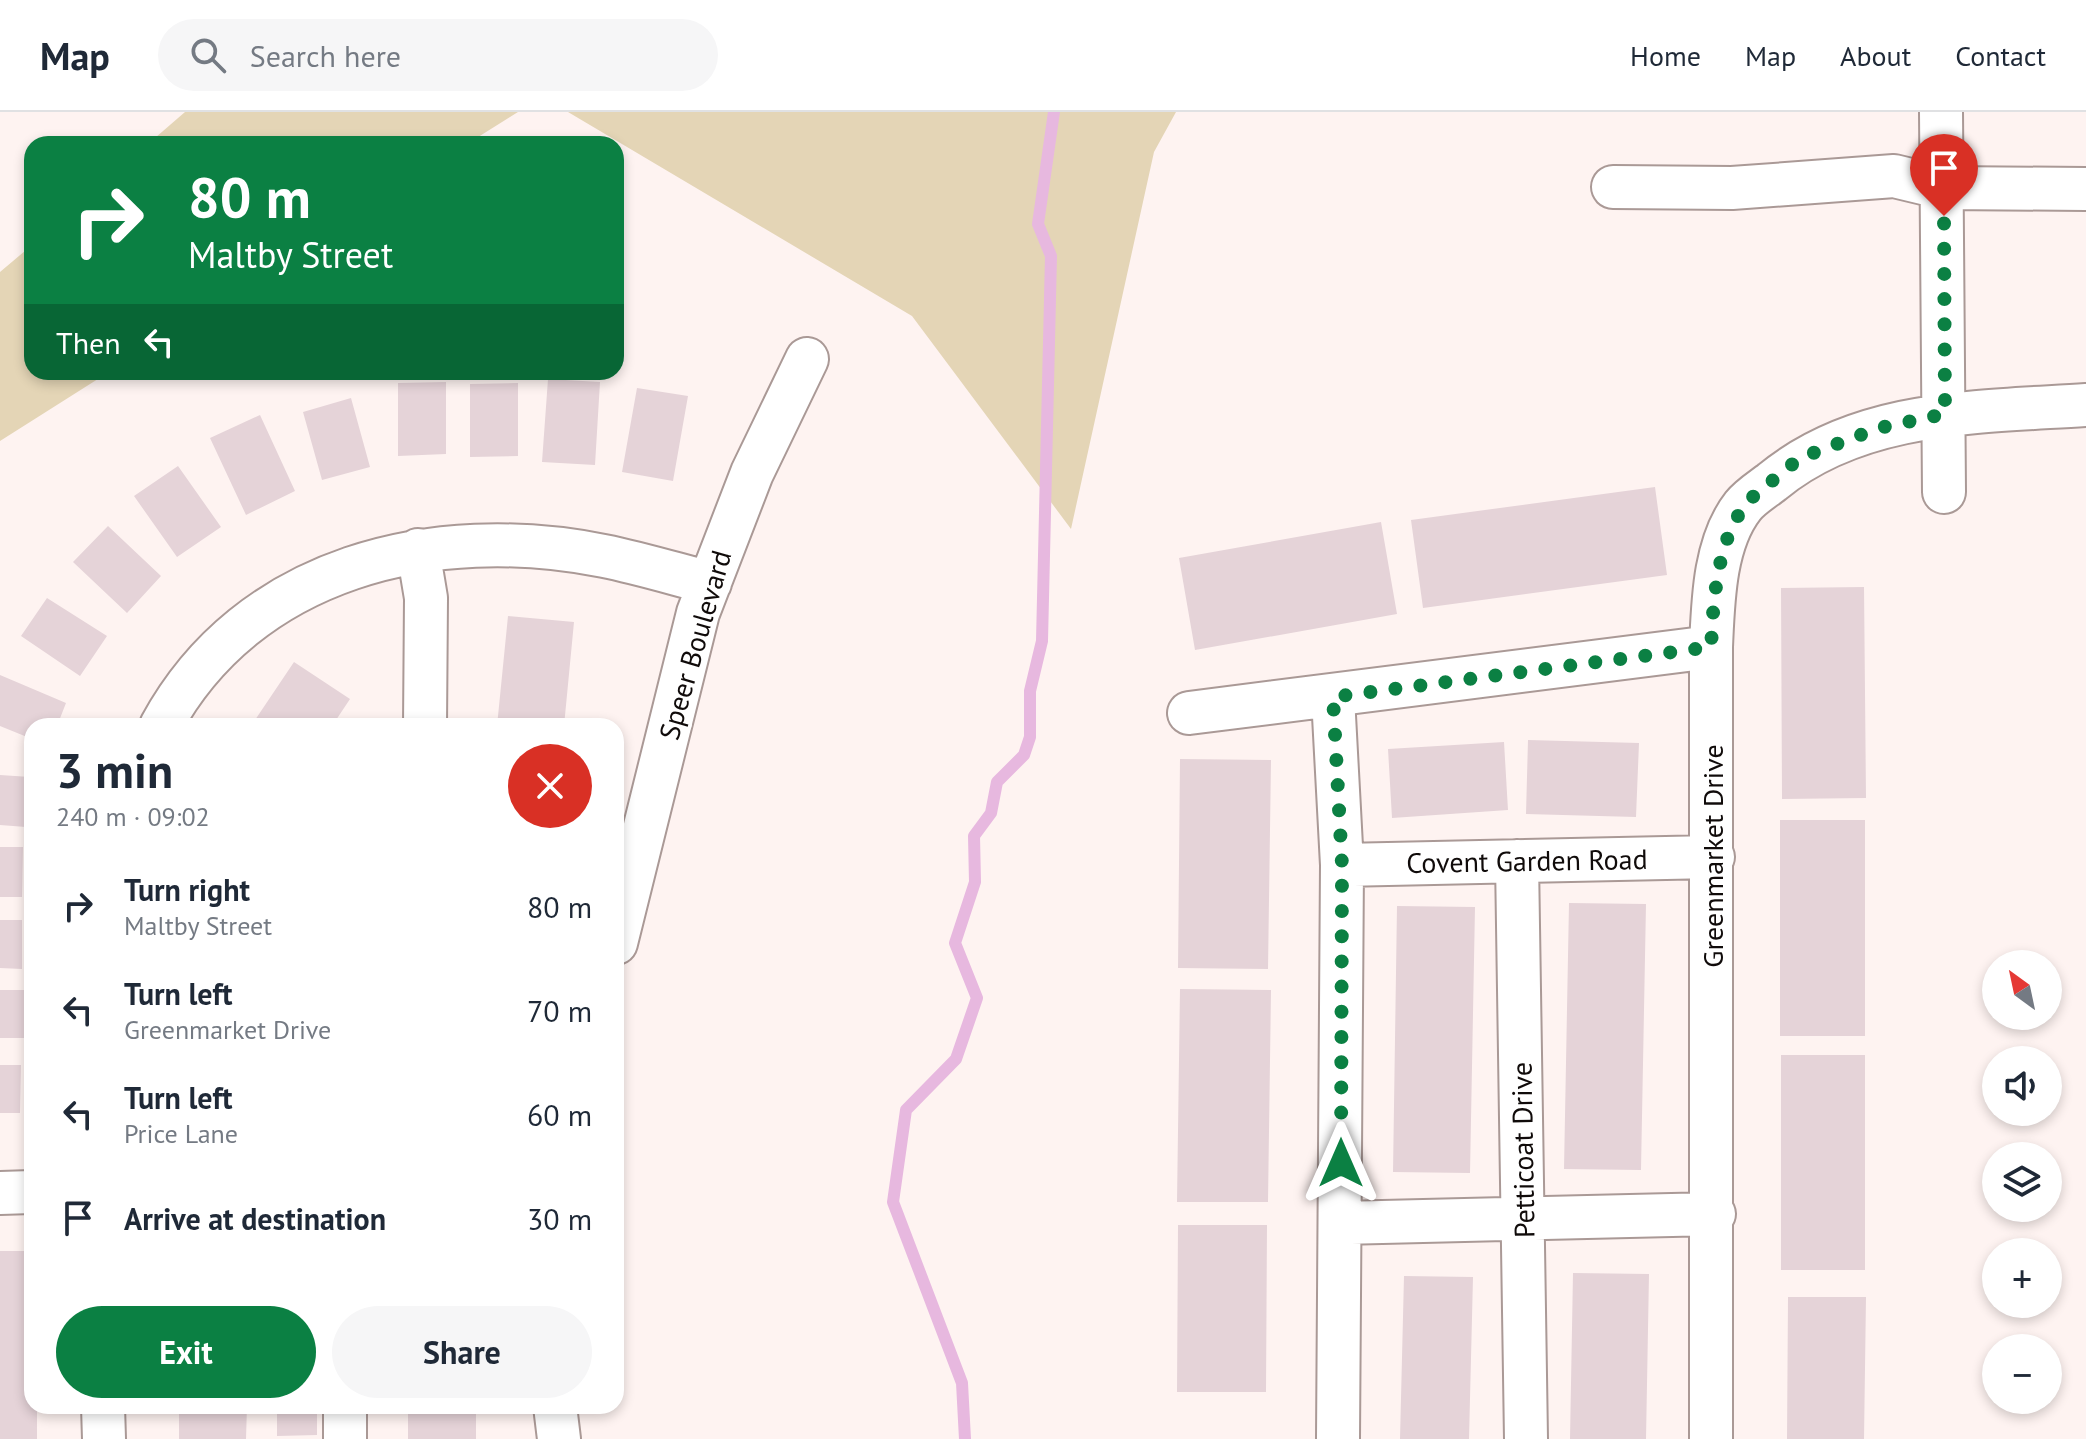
<!DOCTYPE html>
<meta charset="utf-8">
<style>
body{margin:0;font-family:"PT Sans",sans-serif;background:#f6f6f7;color:#1f2937;height:100vh;display:flex;flex-direction:column;font-size:30px;white-space:nowrap}
*{box-sizing:border-box;margin:0}
p{font-size:26px;color:#747a83}
.icon{flex:none;width:44px;height:44px;fill:none;stroke:currentColor;stroke-width:2;stroke-linecap:round;stroke-linejoin:round}
.map{position:relative;flex:1;overflow:hidden}
.panel{position:absolute;left:24px;top:606px;width:600px;height:696px;display:flex;flex-direction:column;background:#fff;border-radius:24px;box-shadow:0 4px 12px #0003}
.panel>*{flex:none}
.hud{position:absolute;left:24px;top:24px;width:600px;height:244px;border-radius:24px;box-shadow:0 4px 12px #0003;background:#0b8043;color:#fff;overflow:hidden}
.needle{width:52px;rotate:327deg}
.tools{position:absolute;left:1982px;top:838px;display:grid;gap:16px}
.tools a{display:grid;place-items:center;width:80px;height:80px;border-radius:50%;background:#fff;box-shadow:0 4px 12px #0003;font-size:40px}
.pin{position:absolute;display:grid;place-items:center;width:68px;height:68px;color:#fff;margin:-82px -34px;border-radius:50% 50% 50% 0;rotate:-45deg;box-shadow:0 0 8px #0007}
.pin .icon{rotate:45deg}
.me{position:absolute;width:88px;margin:-44px;rotate:0deg;stroke-linejoin:round;filter:drop-shadow(0 0 6px #0008)}
.turn{display:flex;align-items:center;gap:28px;height:168px;padding:0 32px;font-size:36px}
.turn .icon{width:104px;height:104px;stroke-width:2.5}
.turn b{display:block;font-size:56px;line-height:68px}
.then{display:flex;align-items:center;height:76px;padding:0 32px;background:#0003;gap:16px;font-size:30px}
.round{display:grid;place-items:center;flex:none;width:84px;height:84px;border-radius:42px;background:#f6f6f7}
.summary{display:flex;align-items:center;justify-content:space-between;height:136px;padding:0 32px}
h1{font-size:48px;font-weight:700;line-height:60px}
.primary-button{display:flex;gap:16px;margin-top:auto;padding:16px 32px}
.primary-button a{flex:1;height:92px;border-radius:48px;background:#0b8043;color:#fff;font-size:32px;font-weight:700;line-height:92px;text-align:center}
.primary-button a+a{background:#f6f6f7;color:#1f2937}
ul{padding:0;list-style:none}
li{display:flex;align-items:center;gap:24px;height:104px;padding:0 32px}
li div{flex:1}
li b{display:block;font-size:30px}
li em{font-style:normal}
header{display:flex;align-items:center;gap:48px;box-sizing:border-box;height:112px;padding:0 40px;background:#fff;border-bottom:2px solid #e0e1e3}
header strong{font-size:38px}
nav{display:flex;gap:44px;margin-inline-start:auto;font-size:28px}
.search{width:560px;height:72px;background:#f6f6f7;display:flex;align-items:center;gap:20px;box-sizing:border-box;padding:0 28px;border-radius:44px;color:#747a83;font-size:30px}
.map>svg:first-child{display:block}
</style>
<header>
<strong>Map</strong>
<div class="search"><svg class="icon" aria-label="search" viewBox="0 0 24 24"><circle cx="10" cy="10" r="6"/><path d="M15 15l6 6"/></svg>Search here</div>
<nav><a>Home</a><a>Map</a><a>About</a><a>Contact</a></nav>
</header>
<div class="map">
<svg width="2086" height="1327" viewBox="0 0 2086 1327">
<rect width="100%" height="100%" fill="#fef3f1"/>
<!-- green -->
<path fill="#e4d5b6" d="M 185,0 L 518,0 L 467,32 L 148,32 Z
M 568,0 L 1176,0 L 1154,40 L 1071,417 L 912,204 Z
M 32,133 L 32,260 L 109,260 L 0,329 L 0,160 Z"/>
<g fill="none" stroke-linecap="round" stroke-linejoin="round">
<!-- stream -->
<path stroke="#e7b8df" stroke-width="12" d="M 965,1327 L 962,1271 L 893,1090 L 906,998 L 956,947 L 977,886 L 955,831 L 975,770 L 974,724 L 991,701 L 997,670 L 1024,643 L 1030,625 L 1030,579 L 1042,529 L 1051,144 L 1038,112 L 1054,0"/>
</g>
<!-- building -->
<path fill="#e5d3d8" d="M 548,267 L 600,270 L 595,353 L 542,350 Z
M 446,270 L 446,342 L 398,344 L 398,271 Z
M 518,271 L 518,344 L 470,345 L 470,272 Z
M 637,276 L 688,284 L 673,369 L 622,360 Z
M 351,286 L 370,355 L 322,368 L 303,300 Z
M 260,303 L 295,379 L 246,403 L 210,326 Z
M 178,354 L 221,415 L 177,445 L 134,384 Z
M 1655,375 L 1667,463 L 1423,496 L 1411,408 Z
M 1381,410 L 1397,502 L 1195,538 L 1179,446 Z
M 108,414 L 161,464 L 127,501 L 73,450 Z
M 1864,475 L 1866,686 L 1782,687 L 1781,476 Z
M 47,486 L 107,524 L 80,564 L 21,524 Z
M 508,504 L 574,510 L 564,614 L 497,614 Z
M 294,550 L 350,587 L 332,614 L 251,614 Z
M 0,563 L 66,591 L 57,614 L 32,614 L 32,627 L 0,614 Z
M 1528,628 L 1639,631 L 1636,705 L 1526,702 Z
M 1504,630 L 1508,698 L 1392,706 L 1388,637 Z
M 1180,647 L 1271,648 L 1268,857 L 1178,856 Z
M 0,663 L 30,665 L 26,715 L 0,713 Z
M 1780,708 L 1865,708 L 1865,924 L 1780,924 Z
M 0,735 L 23,735 L 22,785 L 0,785 Z
M 1569,791 L 1646,792 L 1641,1058 L 1564,1057 Z
M 1397,794 L 1475,795 L 1470,1061 L 1393,1060 Z
M 0,808 L 22,808 L 22,857 L 0,856 Z
M 1180,877 L 1271,878 L 1268,1090 L 1177,1090 Z
M 0,878 L 24,878 L 24,926 L 0,926 Z
M 1781,943 L 1865,943 L 1865,1158 L 1781,1158 Z
M 0,953 L 21,953 L 20,1001 L 0,1001 Z
M 1178,1113 L 1267,1113 L 1266,1280 L 1177,1280 Z
M 0,1139 L 32,1139 L 32,1294 L 37,1294 L 37,1327 L 0,1327 Z
M 1573,1161 L 1649,1162 L 1646,1327 L 1570,1327 Z
M 1404,1164 L 1473,1165 L 1469,1327 L 1400,1327 Z
M 1788,1185 L 1866,1185 L 1864,1327 L 1787,1327 Z
M 179,1294 L 247,1294 L 246,1327 L 179,1327 Z
M 277,1294 L 317,1294 L 317,1323 L 277,1324 Z
M 408,1294 L 476,1294 L 476,1327 L 408,1327 Z"/>
<g fill="none" stroke-linecap="round" stroke-linejoin="round">
<defs>
<path id="minor" d="M 1941,0 L 1944,380
M 1613,75 L 1732,76 L 1894,64 L 1944,76 L 2086,77
M 418,438 L 426,486 L 425,614
M 1333,585 L 1342,753 L 1338,1327
M 1189,601 L 1711,535
M 161,614 C 248,454 434,410 604,444 C 639,451 675,462 710,471
M 1517,749 L 1526,1327
M 1342,753 L 1713,745
M 616,831 L 698,501 L 752,361 L 807,247
M 0,1081 L 32,1080
M 1341,1111 L 1714,1102
M 103,1294 L 104,1327
M 345,1294 L 345,1327
M 555,1294 L 559,1327
M 1711,1327 L 1711,535 C 1713,490 1714,431 1743,394 C 1750,385 1763,377 1772,370 C 1859,298 1978,300 2086,293"/>
</defs>
<!-- minor casing -->
<use href="#minor" stroke="#aa9996" stroke-width="46"/>
<!-- minor -->
<use href="#minor" stroke="#fff" stroke-width="42"/>
</g>
<g fill="none" stroke-linecap="round" stroke-linejoin="round">
<!-- route -->
<path stroke="#0b8043" stroke-width="14" stroke-dasharray="0 25.2" d="M 1341,1051 L 1342,753 L 1333,585 L 1711,535 L 1714,486 L 1723,436 L 1743,393 L 1800,346 L 1879,316 L 1945,302 L 1944,104"/>
</g>
<g text-anchor="middle" stroke-width="7" stroke-linejoin="round" paint-order="stroke">
<!-- street labels -->
<g font-size="28" fill="#100b0a" stroke="#fff">
<text transform="translate(695 533) rotate(-74)" y="10">Speer Boulevard</text>
<text transform="translate(1713 744) rotate(-90)" y="10">Greenmarket Drive</text>
<text transform="translate(1527 749) rotate(-1)" y="10">Covent Garden Road</text>
<text transform="translate(1523 1038) rotate(-91)" y="10">Petticoat Drive</text>
</g>
</g>
</svg>
<div class="tools">
<a><svg class="needle" viewBox="-14 -14 28 28"><path d="M0-13l5 13h-10z" fill="#e53935"/><path d="M0 13l5-13h-10z" fill="#747a83"/></svg></a>
<a><svg class="icon" aria-label="sound" viewBox="0 0 24 24"><path d="M4 9h4l5-4v14l-5-4H4zM17 9q2 3 0 6"/></svg></a>
<a><svg class="icon" aria-label="layers" viewBox="0 0 24 24"><path d="M12 4l9 5-9 5-9-5zM3 14l9 5 9-5"/></svg></a>
<a>+</a>
<a>−</a>
</div>
<div class="pin" style="left:1944px;top:104px;background:#d93025"><svg class="icon" aria-label="arrive" viewBox="0 0 24 24"><path d="M6 21V4h12l-3 4 3 4H6"/></svg></div>
<svg class="me" style="left:1341px;top:1051px" viewBox="-20 -20 40 40"><path d="M0-17L14 15 0 8-14 15z" fill="#0b8043" stroke="#fff" stroke-width="4"/></svg>
<div class="hud">
<div class="turn"><svg class="icon" aria-label="right" viewBox="0 0 24 24"><path d="M7 20v-9h11M14 6l5 5-5 5"/></svg><div><b>80 m</b>Maltby Street</div></div>
<div class="then">Then<svg class="icon" aria-label="left" viewBox="0 0 24 24"><path d="M17 20v-9H6M10 6l-5 5 5 5"/></svg></div>
</div>
<section class="panel">
<div class="summary"><div><h1>3 min</h1><p>240 m · 09:02</p></div><a class="round" style="background:#d93025;color:#fff"><svg class="icon" aria-label="close" viewBox="0 0 24 24"><path d="M6 6l12 12M18 6L6 18"/></svg></a></div>
<ul>
<li><svg class="icon" aria-label="right" viewBox="0 0 24 24"><path d="M7 20v-9h11M14 6l5 5-5 5"/></svg><div><b>Turn right</b><p>Maltby Street</p></div><em>80 m</em></li>
<li><svg class="icon" aria-label="left" viewBox="0 0 24 24"><path d="M17 20v-9H6M10 6l-5 5 5 5"/></svg><div><b>Turn left</b><p>Greenmarket Drive</p></div><em>70 m</em></li>
<li><svg class="icon" aria-label="left" viewBox="0 0 24 24"><path d="M17 20v-9H6M10 6l-5 5 5 5"/></svg><div><b>Turn left</b><p>Price Lane</p></div><em>60 m</em></li>
<li><svg class="icon" aria-label="arrive" viewBox="0 0 24 24"><path d="M6 21V4h12l-3 4 3 4H6"/></svg><div><b>Arrive at destination</b></div><em>30 m</em></li>
</ul>
<div class="primary-button"><a>Exit</a><a>Share</a></div>
</section>
</div>
